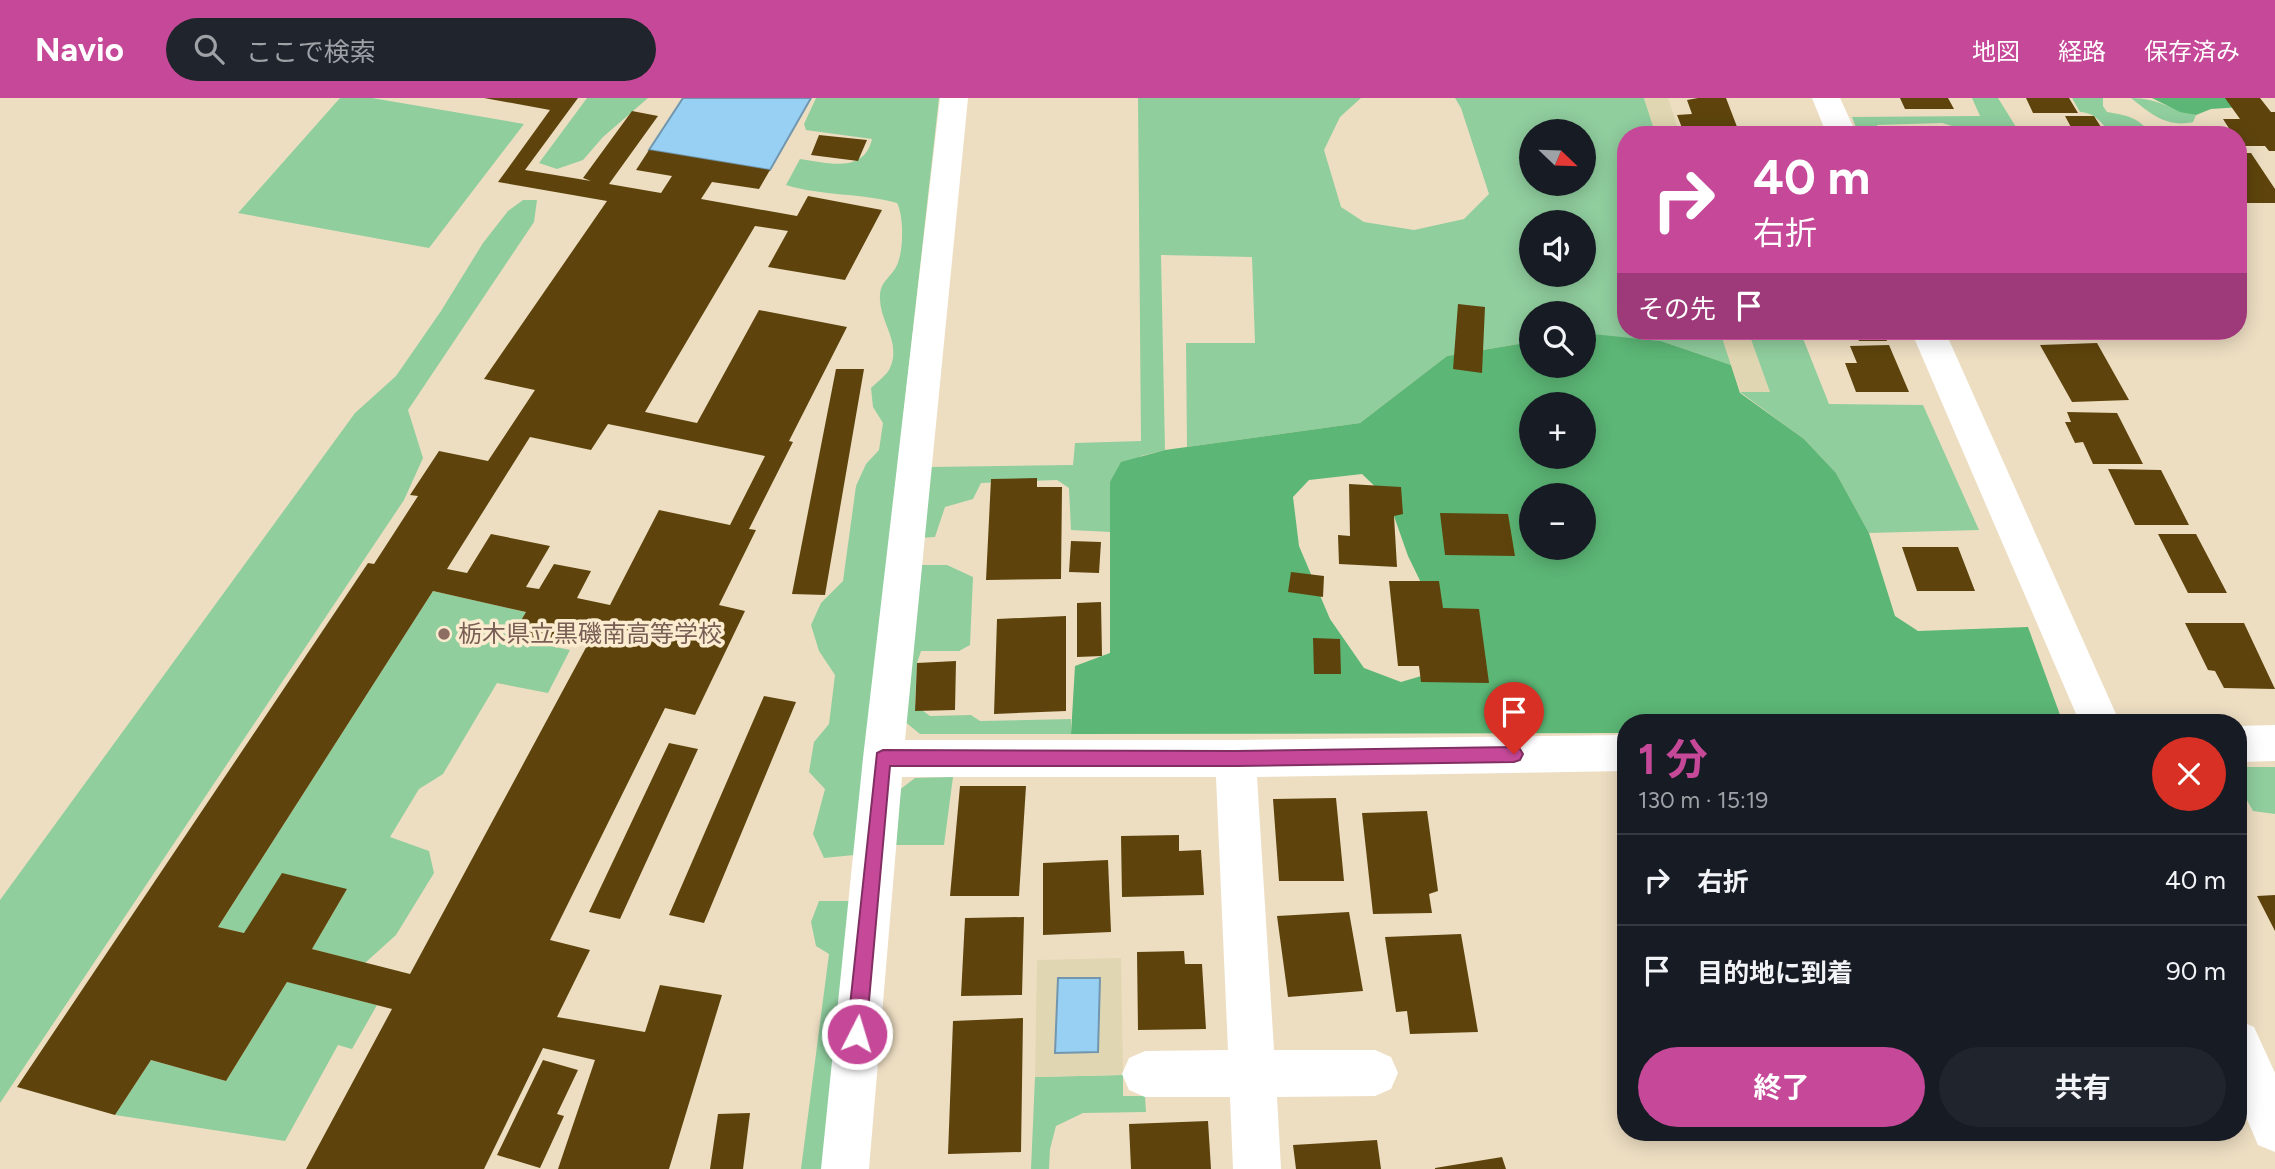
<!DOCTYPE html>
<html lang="ja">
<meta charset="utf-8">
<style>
body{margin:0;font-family:Figtree,"Noto Sans JP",sans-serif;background:#20242c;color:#f1f3f6;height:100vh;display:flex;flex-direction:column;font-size:26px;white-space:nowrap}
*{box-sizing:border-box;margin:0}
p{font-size:23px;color:#9ea1a6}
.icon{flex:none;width:38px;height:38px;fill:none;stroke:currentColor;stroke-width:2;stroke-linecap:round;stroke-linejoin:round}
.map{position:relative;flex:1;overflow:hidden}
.details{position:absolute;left:1617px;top:616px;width:630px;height:427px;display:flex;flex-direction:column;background:#171b24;border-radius:28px;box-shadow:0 4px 18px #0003}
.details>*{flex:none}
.hud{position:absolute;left:1617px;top:28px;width:630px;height:214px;border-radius:28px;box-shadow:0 4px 18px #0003;background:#c64999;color:#fff;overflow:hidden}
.needle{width:46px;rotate:113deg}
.tools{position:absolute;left:1519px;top:21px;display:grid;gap:14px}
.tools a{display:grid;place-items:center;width:77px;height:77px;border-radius:50%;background:#171b24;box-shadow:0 4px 18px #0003;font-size:35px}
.pin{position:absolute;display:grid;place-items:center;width:60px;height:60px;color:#fff;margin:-72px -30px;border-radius:50% 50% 50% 0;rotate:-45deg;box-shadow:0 0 7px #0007}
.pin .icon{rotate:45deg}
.me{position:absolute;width:77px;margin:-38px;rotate:5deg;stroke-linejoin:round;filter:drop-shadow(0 0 5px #0008)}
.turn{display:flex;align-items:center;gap:24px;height:147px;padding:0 21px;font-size:32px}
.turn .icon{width:91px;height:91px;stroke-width:2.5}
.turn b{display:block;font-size:49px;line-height:60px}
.then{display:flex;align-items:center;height:66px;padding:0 21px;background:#0003;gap:14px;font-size:26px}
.round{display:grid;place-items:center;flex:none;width:74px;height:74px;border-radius:37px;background:#20242c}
.head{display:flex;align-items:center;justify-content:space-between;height:119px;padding:0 21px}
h1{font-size:42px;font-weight:700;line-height:52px;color:#c64999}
.cta{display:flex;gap:14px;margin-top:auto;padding:14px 21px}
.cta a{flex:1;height:80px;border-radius:42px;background:#c64999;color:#fff;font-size:28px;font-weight:700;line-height:80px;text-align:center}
.cta a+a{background:#20242c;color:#f1f3f6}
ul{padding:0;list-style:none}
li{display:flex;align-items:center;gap:21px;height:91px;padding:0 21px;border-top:2px solid #363941}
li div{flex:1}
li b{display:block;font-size:26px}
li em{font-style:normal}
header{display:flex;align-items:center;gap:42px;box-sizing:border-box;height:98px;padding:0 35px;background:#c64999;color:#fff}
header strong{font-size:33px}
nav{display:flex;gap:38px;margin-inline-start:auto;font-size:24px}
.search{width:490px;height:63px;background:#20242c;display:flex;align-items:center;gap:18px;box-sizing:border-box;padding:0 24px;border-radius:38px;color:#9ea1a6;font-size:26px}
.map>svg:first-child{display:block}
</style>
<header>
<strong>Navio</strong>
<div class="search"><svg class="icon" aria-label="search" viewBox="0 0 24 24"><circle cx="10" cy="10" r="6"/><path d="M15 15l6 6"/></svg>ここで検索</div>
<nav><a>地図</a><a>経路</a><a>保存済み</a></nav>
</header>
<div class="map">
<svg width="2275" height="1071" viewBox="0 0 2275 1071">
<rect width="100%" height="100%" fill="#eddec2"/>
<!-- green -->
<path fill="#90ce9e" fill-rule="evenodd" d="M 340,0 L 372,0 L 524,26 L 429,150 L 238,115 Z
M 587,0 L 648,0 L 603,39 L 583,62 L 557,71 L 539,65 Z
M 816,0 L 939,0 L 854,757 L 824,760 L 813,736 L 825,691 L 809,674 L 814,644 L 829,626 L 835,577 L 819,553 L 811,527 L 821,505 L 843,483 L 856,388 L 866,366 L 879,352 L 883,325 L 873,309 L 871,290 C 876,285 887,277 890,270 C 902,243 878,223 880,197 C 881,183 890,180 896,169 C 904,155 904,118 897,105 C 861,95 822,98 786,87 L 800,61 C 828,65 864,76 872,41 L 806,32 L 804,26 Z
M 1138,0 L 1361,0 L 1340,19 L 1324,52 L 1341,109 L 1364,124 L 1414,132 L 1464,121 L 1489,96 L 1461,10 L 1455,0 L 1644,0 L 1656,37 L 1626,37 L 1626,233 L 1720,233 L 1731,267 L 1661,243 L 1584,237 L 1584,215 L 1531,215 L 1531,244 L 1447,258 L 1360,325 L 1187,349 L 1186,245 L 1255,245 L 1252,159 L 1161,157 L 1165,352 L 1141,358 L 1110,384 L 1110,434 L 1071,432 L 1069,390 L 1057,382 L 981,385 L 973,401 L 945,409 L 935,439 L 919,440 L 929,369 L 1073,367 L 1075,345 L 1141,343 ZM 1531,33 L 1584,33 L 1584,86 L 1531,86 ZM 1531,124 L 1584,124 L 1584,177 L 1531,177 Z
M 1972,0 L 1998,0 L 2021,37 L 1982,37 L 1942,25 L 1877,27 L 1877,37 L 1859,37 L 1852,19 L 1980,18 Z
M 2072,0 L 2103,0 L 2103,8 L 2107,14 C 2126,17 2141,20 2151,37 L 2111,37 C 2102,25 2096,15 2080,14 Z
M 2131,0 C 2159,0 2170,12 2196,17 L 2193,24 C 2167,30 2151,16 2131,0 Z
M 523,102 L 537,102 L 534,124 L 408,312 L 423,360 L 404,402 L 0,1005 L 0,802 L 355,315 L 396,278 L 441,213 L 483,145 L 508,113 Z
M 1748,233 L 1800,233 L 1829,306 L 1923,307 L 1979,432 L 1869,435 L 1836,375 L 1804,341 L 1740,294 L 1768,294 Z
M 916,467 L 947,467 L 973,479 L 970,547 L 959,553 L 921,553 L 917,565 L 915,607 L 930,618 L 971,617 L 980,623 L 1071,621 L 1071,636 L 920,636 L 904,623 Z
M 433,493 L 526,514 L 512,540 L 570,552 L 548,595 L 497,585 L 443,676 L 419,691 L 390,739 L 429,753 L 434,775 L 396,837 L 365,865 L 312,851 L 347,791 L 244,835 L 218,829 Z
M 2238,669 L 2275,669 L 2275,716 L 2253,713 L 2238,686 Z
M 953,679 L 944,747 L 892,747 L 898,693 L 915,680 Z
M 819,803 L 853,803 L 823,1071 L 801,1071 L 829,856 L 816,848 L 811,824 Z
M 287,884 L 377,907 L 352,951 L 338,947 L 285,1043 L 115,1017 L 151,962 L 226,983 Z
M 1123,977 L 1123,998 L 1145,998 L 1146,1014 L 1083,1015 L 1056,1028 L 1050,1051 L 1049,1071 L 1031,1071 L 1035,979 Z"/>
<!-- forest -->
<path fill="#5cb675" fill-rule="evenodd" d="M 2152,0 L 2258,0 L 2255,8 L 2211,11 L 2196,17 L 2180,14 Z
M 1592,236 L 1661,243 L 1731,267 L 1740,295 L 1804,341 L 1836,375 L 1869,435 L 1895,518 L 1918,533 L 2028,529 L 2063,625 L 1626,625 L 1626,635 L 1071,636 L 1075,568 L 1110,555 L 1110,384 L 1121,364 L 1165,352 L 1360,325 L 1447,258 L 1531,244 L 1531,268 L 1584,268 L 1584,237 ZM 1531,306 L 1584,306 L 1584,359 L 1531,359 ZM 1362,376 L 1388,401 L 1408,458 L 1427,497 L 1455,568 L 1401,584 L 1364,570 L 1330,521 L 1299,448 L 1293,399 L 1309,382 ZM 1531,397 L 1584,397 L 1584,450 L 1531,450 Z"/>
<!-- sand -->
<path fill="#e0d6b1" d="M 1644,0 L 1668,0 L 1680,37 L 1656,37 Z
M 1720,233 L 1748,233 L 1770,294 L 1740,294 Z
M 1121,860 L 1123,977 L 1035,979 L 1037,862 Z"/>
<!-- water -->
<path fill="#98d0f4" stroke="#7196ad" stroke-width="2" d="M 683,0 L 811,0 L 770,72 L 649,52 Z
M 1058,880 L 1100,880 L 1098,954 L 1055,955 Z"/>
<!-- building -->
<path fill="#5e440c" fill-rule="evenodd" d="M 484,0 L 578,0 L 525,72 L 591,83 L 583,80 L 632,13 L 658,18 L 609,86 L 661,95 L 672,78 L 636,72 L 649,52 L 770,72 L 759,91 L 712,84 L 701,101 L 797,118 L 808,98 L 882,112 L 845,182 L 768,169 L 788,133 L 755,128 L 645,314 L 697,325 L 759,212 L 847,229 L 789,343 L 793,344 L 749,431 L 756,432 L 719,507 L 745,513 L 695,617 L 665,610 L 550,842 L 590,852 L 557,919 L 645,934 L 660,887 L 722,897 L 669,1071 L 558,1071 L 595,962 L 543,950 L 484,1071 L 306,1071 L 392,911 L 287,884 L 226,983 L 151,962 L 115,1017 L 17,989 L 368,465 L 374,466 L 418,398 L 410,397 L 439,353 L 488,363 L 535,292 L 484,281 L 607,103 L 498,84 L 550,12 ZM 608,326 L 765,358 L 730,427 L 659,412 L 610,507 L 577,500 L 591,473 L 554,466 L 539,491 L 526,489 L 550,448 L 491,436 L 467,475 L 447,471 L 530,339 L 591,352 ZM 433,493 L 526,514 L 511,540 L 550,548 L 564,523 L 596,531 L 410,876 L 312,851 L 347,791 L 282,775 L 244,835 L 218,829 Z
M 1698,0 L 1726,0 L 1739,34 L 1684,35 L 1677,17 L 1692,16 L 1687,2 Z
M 1900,0 L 1948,0 L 1954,11 L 1905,11 Z
M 2026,0 L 2069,0 L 2078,15 L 2033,15 Z
M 2225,0 L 2260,0 L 2271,14 L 2275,14 L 2275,53 L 2269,53 L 2265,48 L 2238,48 L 2238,37 L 2223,37 L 2220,32 L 2230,32 L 2223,21 L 2240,21 Z
M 2065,18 L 2094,18 L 2106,37 L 2065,37 L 2061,31 L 2072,31 Z
M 1902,32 L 1974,32 L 1976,37 L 1904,37 Z
M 819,37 L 867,42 L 858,63 L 811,57 Z
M 2238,55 L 2251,55 L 2275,91 L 2275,105 L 2247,105 L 2238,94 Z
M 1458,206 L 1485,209 L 1482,275 L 1453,271 Z
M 1855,233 L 1882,233 L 1887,243 L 1859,243 Z
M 2097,245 L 2129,302 L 2072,304 L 2040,247 Z
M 1889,247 L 1909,294 L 1856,294 L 1845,265 L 1857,265 L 1850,248 Z
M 836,271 L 864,271 L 825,497 L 792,496 Z
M 2067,314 L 2117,315 L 2143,366 L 2093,366 L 2083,344 L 2075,345 L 2065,324 L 2071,324 Z
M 2108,371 L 2161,372 L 2189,427 L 2135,427 Z
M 1037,380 L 1037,389 L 1062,389 L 1061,481 L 986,482 L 991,381 Z
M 1349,386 L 1401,389 L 1403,416 L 1394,418 L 1397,469 L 1339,466 L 1338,437 L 1350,438 Z
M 1440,415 L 1508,416 L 1515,458 L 1445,457 Z
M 2158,436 L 2196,436 L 2227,495 L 2188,495 Z
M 1071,443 L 1101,444 L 1099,475 L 1069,474 Z
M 1902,449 L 1958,449 L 1975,493 L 1917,493 Z
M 1291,474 L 1324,478 L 1323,499 L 1288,494 Z
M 1389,483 L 1439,483 L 1443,510 L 1479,511 L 1489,585 L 1421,584 L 1419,568 L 1398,568 Z
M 1101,504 L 1102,558 L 1077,559 L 1077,505 Z
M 1066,518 L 1066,613 L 994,616 L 997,521 Z
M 2185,525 L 2244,525 L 2275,591 L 2224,590 L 2215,573 L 2208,572 Z
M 1313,540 L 1340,541 L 1341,576 L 1314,576 Z
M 956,563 L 955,612 L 915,613 L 917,565 Z
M 764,598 L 796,604 L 704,825 L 669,817 Z
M 669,645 L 698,651 L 620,821 L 589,814 Z
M 960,688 L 1026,688 L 1019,798 L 950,798 Z
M 1336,700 L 1344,783 L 1279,783 L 1273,701 Z
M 1427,713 L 1438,793 L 1429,796 L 1432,815 L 1373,816 L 1362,715 Z
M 1179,737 L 1179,753 L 1201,752 L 1204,797 L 1122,799 L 1121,738 Z
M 1108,762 L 1111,834 L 1043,837 L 1043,765 Z
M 2275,797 L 2275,833 L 2257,798 Z
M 1349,814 L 1363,893 L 1288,899 L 1277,818 Z
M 1024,819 L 1022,897 L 961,898 L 965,820 Z
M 1461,836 L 1478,934 L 1410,936 L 1407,913 L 1396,914 L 1385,839 Z
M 1184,853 L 1185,866 L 1202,866 L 1206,931 L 1138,932 L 1137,854 Z
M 1023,920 L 1021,1054 L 948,1056 L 953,923 Z
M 543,962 L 578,972 L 557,1016 L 564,1018 L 540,1070 L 497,1057 Z
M 750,1015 L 743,1071 L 710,1071 L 718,1016 Z
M 1208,1023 L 1211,1071 L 1131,1071 L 1129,1026 Z
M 1377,1042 L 1381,1071 L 1296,1071 L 1293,1047 Z
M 1502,1059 L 1506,1071 L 1435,1071 L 1435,1070 Z"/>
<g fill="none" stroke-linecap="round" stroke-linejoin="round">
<!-- minor -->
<path fill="#fff" fill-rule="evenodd" d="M 940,0 L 968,0 L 905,642 L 1236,642 L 1626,637 L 1626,673 L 1257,679 L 1274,952 L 1375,952 L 1391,959 L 1398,975 L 1391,991 L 1375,998 L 1277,999 L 1281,1071 L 1233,1071 L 1230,999 L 1145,999 L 1129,992 L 1122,976 L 1129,960 L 1145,953 L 1228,952 L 1216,679 L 902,679 L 869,1071 L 821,1071 L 863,660 Z
M 1812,0 L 1840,0 L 1857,37 L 1827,37 Z
M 1911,233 L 1945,233 L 2120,625 L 2080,625 Z
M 2275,627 L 2275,663 L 2238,664 L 2238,628 Z
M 2238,922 L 2254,929 L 2275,975 L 2275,1054 L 2258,1047 L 2238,1000 Z"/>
</g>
<!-- route -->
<path fill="#c64999" stroke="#812f63" stroke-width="2" d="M 1514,649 L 1520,651 L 1523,656 L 1520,662 L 1514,664 L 1236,668 L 890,668 L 866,936 L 863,943 L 857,946 L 850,943 L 847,936 L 877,655 L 883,652 L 1236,653 Z"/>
<!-- markers -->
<circle fill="#8d6e63" stroke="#fbebcf" stroke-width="2.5" cx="444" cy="536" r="7"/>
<g text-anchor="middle" stroke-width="7" stroke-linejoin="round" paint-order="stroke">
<!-- education labels -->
<g font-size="24" fill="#785e54" stroke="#fbebcf" text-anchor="start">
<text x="458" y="544">栃木県立黒磯南高等学校</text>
</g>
</g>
</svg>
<div class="tools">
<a><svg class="needle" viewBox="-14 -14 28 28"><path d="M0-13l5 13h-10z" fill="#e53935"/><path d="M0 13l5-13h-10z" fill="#9ea1a6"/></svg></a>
<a><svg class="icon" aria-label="sound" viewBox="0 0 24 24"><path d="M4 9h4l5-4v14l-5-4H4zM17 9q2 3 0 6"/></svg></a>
<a><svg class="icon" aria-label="search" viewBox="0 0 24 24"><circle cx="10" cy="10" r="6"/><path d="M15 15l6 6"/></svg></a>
<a>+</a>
<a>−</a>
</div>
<div class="pin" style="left:1514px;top:656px;background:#d93025"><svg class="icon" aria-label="arrive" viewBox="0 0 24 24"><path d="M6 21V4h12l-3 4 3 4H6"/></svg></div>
<svg class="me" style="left:857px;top:936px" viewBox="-20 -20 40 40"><circle r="17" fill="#c64999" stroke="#fff" stroke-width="3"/><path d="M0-11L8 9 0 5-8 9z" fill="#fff"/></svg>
<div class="hud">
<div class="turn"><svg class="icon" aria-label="right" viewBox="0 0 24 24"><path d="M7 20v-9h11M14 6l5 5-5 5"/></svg><div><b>40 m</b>右折</div></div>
<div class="then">その先<svg class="icon" aria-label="arrive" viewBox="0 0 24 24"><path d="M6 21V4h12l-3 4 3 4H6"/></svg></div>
</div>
<section class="details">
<div class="head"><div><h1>1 分</h1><p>130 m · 15:19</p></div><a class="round" style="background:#d93025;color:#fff"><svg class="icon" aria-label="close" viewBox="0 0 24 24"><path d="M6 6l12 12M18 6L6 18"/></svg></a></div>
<ul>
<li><svg class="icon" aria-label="right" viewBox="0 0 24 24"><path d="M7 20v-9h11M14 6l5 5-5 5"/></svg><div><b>右折</b></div><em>40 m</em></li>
<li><svg class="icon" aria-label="arrive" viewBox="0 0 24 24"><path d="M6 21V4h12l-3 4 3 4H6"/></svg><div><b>目的地に到着</b></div><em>90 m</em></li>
</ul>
<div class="cta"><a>終了</a><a>共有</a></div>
</section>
</div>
